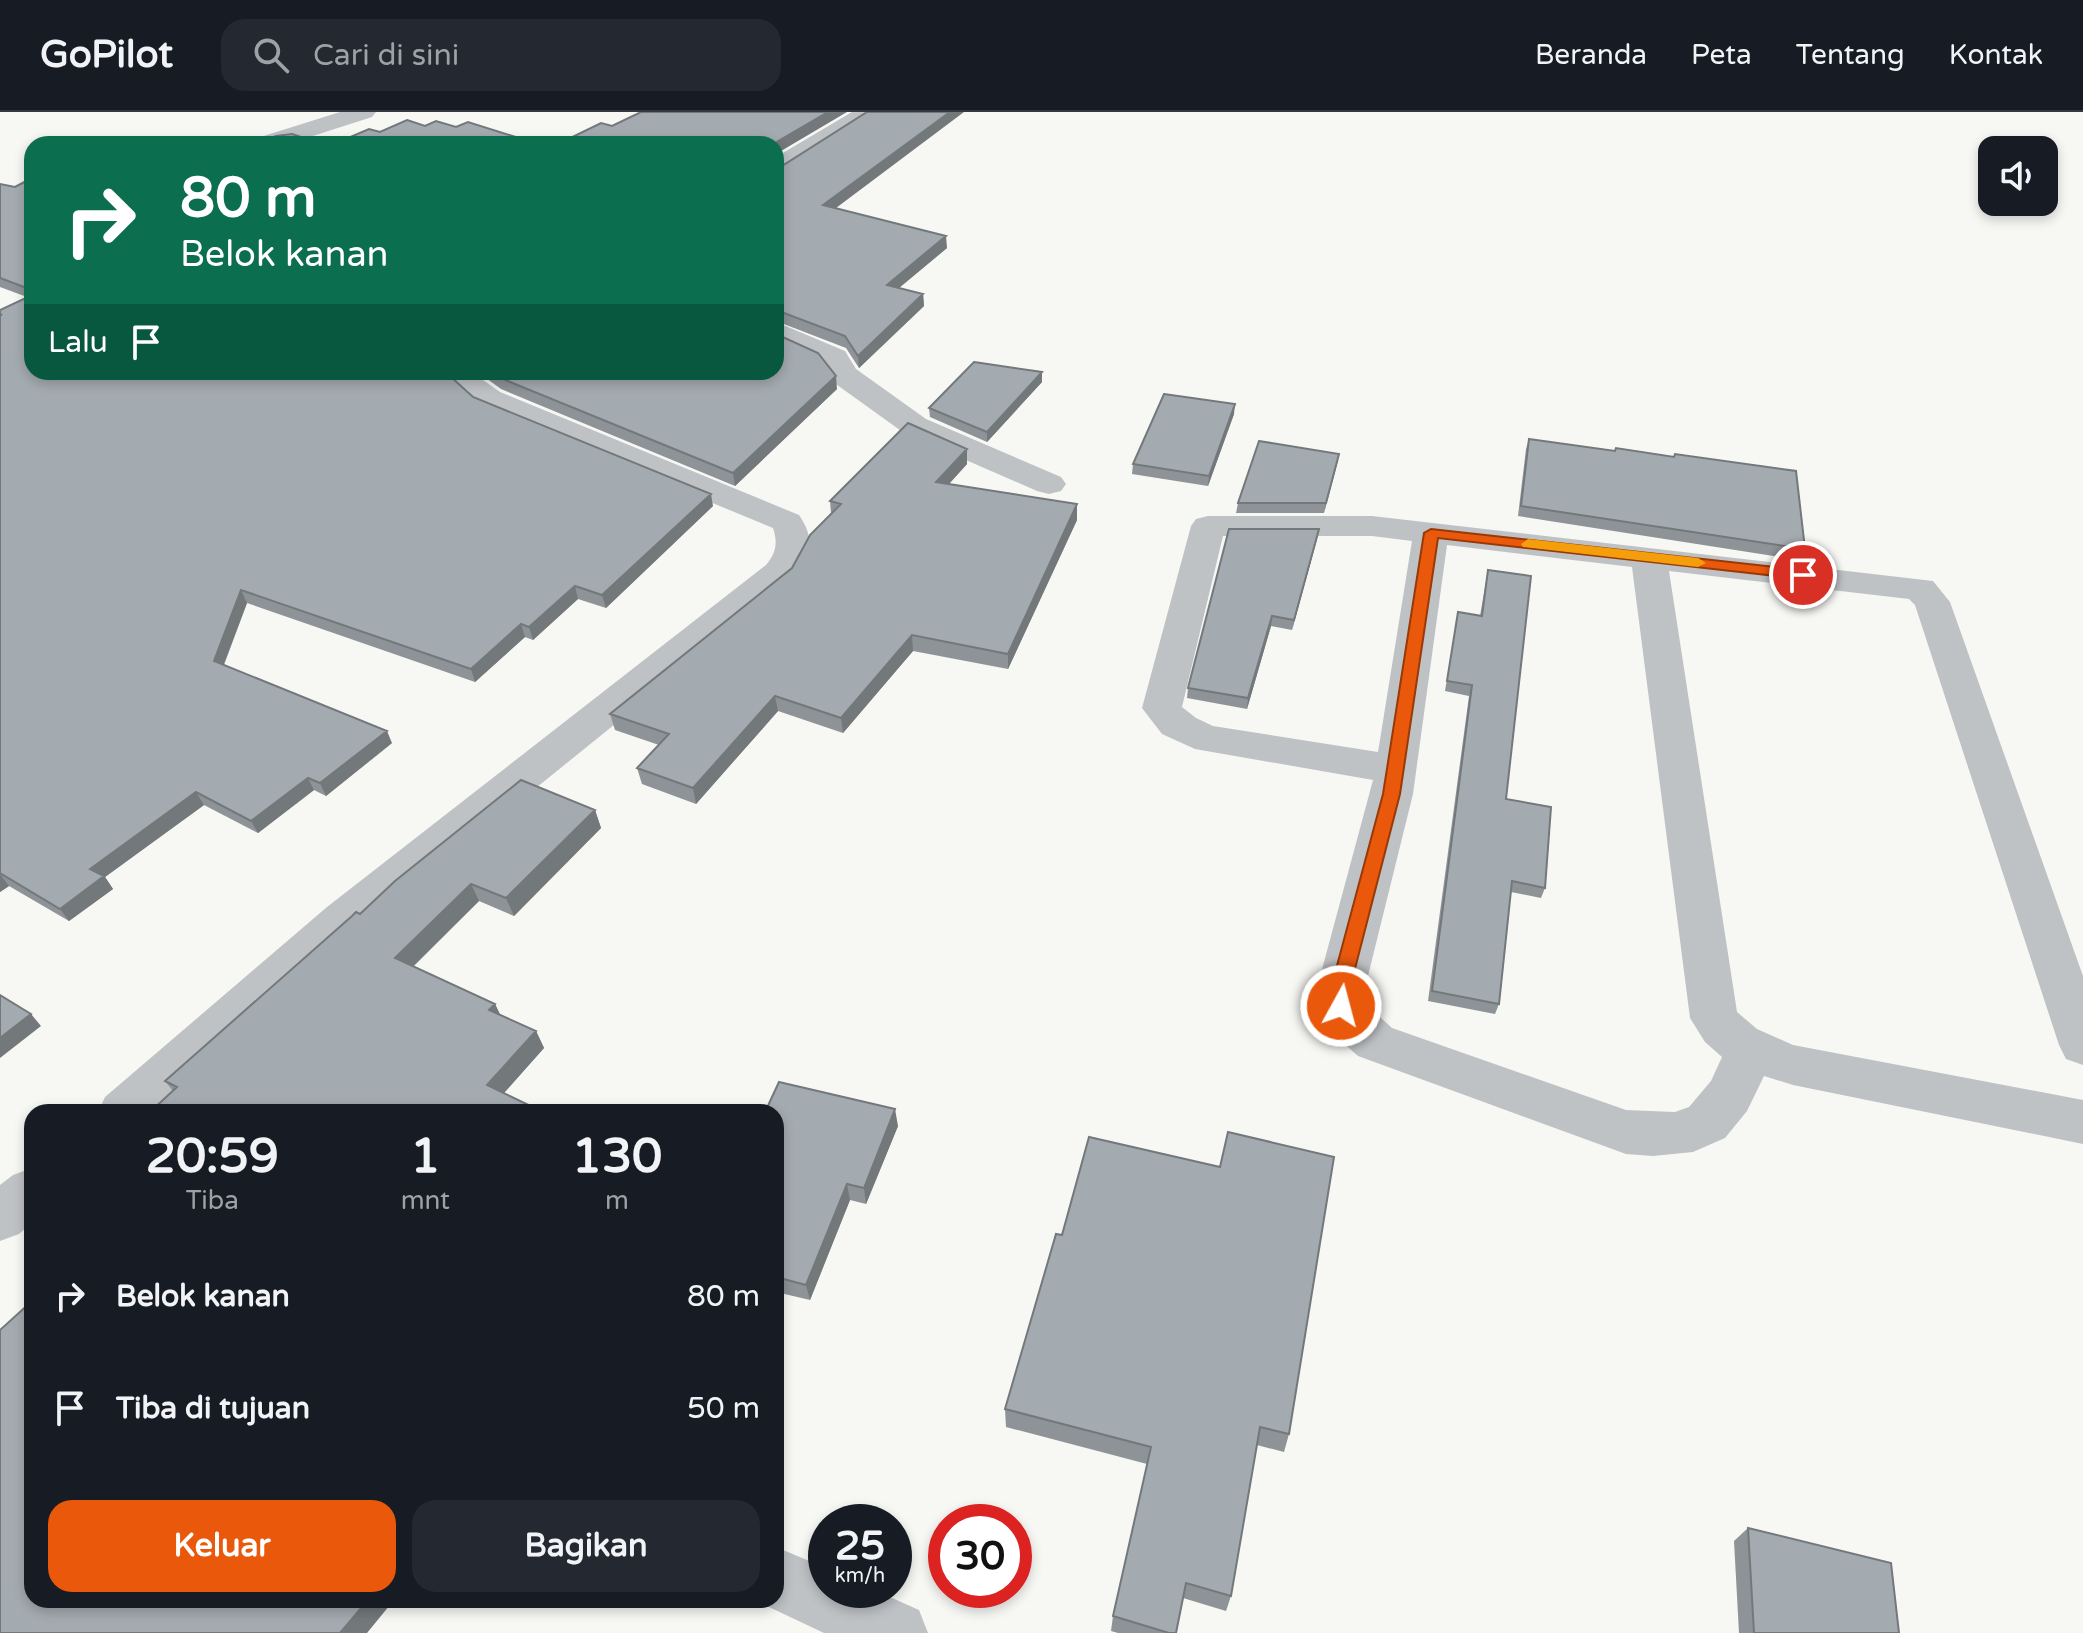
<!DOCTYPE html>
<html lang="id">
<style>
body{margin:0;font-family:"Varela Round",sans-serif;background:#242831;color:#f1f3f6;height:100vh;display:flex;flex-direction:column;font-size:30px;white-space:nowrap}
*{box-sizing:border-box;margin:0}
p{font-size:26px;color:#9ea1a6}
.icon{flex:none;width:44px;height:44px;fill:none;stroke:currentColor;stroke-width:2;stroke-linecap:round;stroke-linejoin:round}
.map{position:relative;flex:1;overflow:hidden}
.sheet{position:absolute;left:24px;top:992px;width:760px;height:504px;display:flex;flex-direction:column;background:#171b24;border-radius:24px;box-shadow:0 4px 12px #0003}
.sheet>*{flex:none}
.top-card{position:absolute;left:24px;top:24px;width:760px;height:244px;border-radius:24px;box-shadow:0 4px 12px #0003;background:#0b6e4f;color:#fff;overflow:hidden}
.controls{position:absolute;left:1978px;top:24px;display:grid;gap:16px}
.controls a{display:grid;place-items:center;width:80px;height:80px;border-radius:16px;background:#171b24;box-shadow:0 4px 12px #0003;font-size:40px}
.speed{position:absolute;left:808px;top:1392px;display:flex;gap:16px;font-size:40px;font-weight:700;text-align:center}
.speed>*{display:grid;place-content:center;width:104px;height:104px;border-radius:50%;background:#171b24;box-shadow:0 4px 12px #0003;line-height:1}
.speed small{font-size:20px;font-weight:400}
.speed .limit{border:12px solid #d22;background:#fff;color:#111}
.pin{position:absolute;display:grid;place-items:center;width:68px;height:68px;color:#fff;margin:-34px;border:4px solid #fff;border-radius:50%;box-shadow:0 2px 8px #0007}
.me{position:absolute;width:88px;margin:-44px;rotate:7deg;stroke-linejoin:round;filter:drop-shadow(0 0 6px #0008)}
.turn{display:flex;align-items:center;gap:28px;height:168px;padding:0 24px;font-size:36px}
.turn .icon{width:104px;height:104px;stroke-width:2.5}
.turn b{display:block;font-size:56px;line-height:68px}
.then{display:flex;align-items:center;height:76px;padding:0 24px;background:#0003;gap:16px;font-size:30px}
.eta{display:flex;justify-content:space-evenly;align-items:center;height:136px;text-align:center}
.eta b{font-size:48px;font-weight:700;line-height:56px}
.action{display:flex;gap:16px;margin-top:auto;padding:16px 24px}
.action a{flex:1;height:92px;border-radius:24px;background:#ea580c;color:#fff;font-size:32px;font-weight:700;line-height:92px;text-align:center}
.action a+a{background:#242831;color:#f1f3f6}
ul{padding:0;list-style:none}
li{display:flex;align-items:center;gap:24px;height:112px;padding:0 24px}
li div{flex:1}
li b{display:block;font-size:30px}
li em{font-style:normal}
header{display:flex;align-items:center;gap:48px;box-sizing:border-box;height:112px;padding:0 40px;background:#171b24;border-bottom:2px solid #363941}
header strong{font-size:38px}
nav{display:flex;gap:44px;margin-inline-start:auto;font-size:28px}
.search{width:560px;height:72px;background:#242831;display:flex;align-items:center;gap:20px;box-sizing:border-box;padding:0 28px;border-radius:24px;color:#9ea1a6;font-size:30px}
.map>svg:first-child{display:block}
</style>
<header>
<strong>GoPilot</strong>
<div class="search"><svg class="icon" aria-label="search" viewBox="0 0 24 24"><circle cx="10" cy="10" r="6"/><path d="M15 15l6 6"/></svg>Cari di sini</div>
<nav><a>Beranda</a><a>Peta</a><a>Tentang</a><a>Kontak</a></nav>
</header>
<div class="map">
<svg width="2083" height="1521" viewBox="0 0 2083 1521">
<rect width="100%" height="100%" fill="#f7f7f4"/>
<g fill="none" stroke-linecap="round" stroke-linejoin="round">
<!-- street -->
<path fill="#bfc2c5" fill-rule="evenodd" d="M 340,0 L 376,0 L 372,5 L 288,32 L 251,32 L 254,27 Z
M 852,0 L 881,0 L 785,61 L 776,64 L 776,45 Z
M 776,210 L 845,239 L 856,257 L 926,307 L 1061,365 L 1066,372 L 1061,379 L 1049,382 L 1037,379 L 904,321 L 833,270 L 822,251 L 776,230 Z
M 452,260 L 482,260 L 483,268 L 500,280 L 799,403 C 817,429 810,446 792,469 L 359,819 L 158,1000 L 98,1000 L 105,985 L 327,795 L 766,453 C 776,441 778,431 773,416 L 478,294 C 465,283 453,278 452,260 Z
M 1208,404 L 1372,404 L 1933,469 L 1950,490 L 2083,864 L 2083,953 L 2066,947 L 2059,933 L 1915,493 L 1909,487 L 1669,459 L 1737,900 L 1757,917 L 1793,933 L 2083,988 L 2083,1032 L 1793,973 L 1764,964 L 1747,999 L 1725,1026 L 1693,1040 L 1653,1044 L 1626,1042 L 1358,944 C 1336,926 1320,905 1317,876 L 1373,668 L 1195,637 L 1162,622 L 1142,596 L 1191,414 L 1196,407 ZM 1223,424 L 1372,424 L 1412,429 L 1378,640 L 1213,614 L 1196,606 L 1182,595 ZM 1447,433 L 1632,455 L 1690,906 L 1705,930 L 1722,945 L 1711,969 L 1689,995 L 1675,1000 L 1626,998 L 1392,916 L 1368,894 L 1365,876 L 1413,682 Z
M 32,1056 L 32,1111 L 19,1122 L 0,1129 L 0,1073 L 13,1063 Z
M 776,1435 L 826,1456 L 826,1478 L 874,1478 L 919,1498 L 928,1521 L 824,1521 L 754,1488 L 776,1488 Z"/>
</g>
<!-- wall -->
<path fill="#8d9397" d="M 776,55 L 835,96 L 947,136 L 899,176 L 923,182 L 924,194 L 859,256 L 846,236 L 776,209 Z
M 32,66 L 32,260 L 450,260 L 452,266 L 473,285 L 713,394 L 606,496 L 578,487 L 533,528 L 525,525 L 475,570 L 247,491 L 224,553 L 392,631 L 326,684 L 314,678 L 258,721 L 204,693 L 105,765 L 113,777 L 69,809 L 9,774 L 0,780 L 0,198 L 27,185 L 0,175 L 0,72 L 15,75 Z
M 484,260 L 776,260 L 837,277 L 735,374 L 501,277 L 486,266 Z
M 1042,270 L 987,330 L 930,305 L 929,296 Z
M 1234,302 L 1208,374 L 1132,362 L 1133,352 Z
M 1529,327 L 1615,339 L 1616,336 L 1805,437 L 1800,448 L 1518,404 L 1526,337 Z
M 967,337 L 967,352 L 949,372 L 1077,392 L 1077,408 L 1008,557 L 913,539 L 843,621 L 778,599 L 696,692 L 642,672 L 637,656 L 659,633 L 615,618 L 610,602 L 792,456 L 831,401 L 830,389 Z
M 1337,352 L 1324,401 L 1236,401 L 1238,391 Z
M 1317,427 L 1292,518 L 1271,514 L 1247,597 L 1187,586 L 1188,576 Z
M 1488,458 L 1506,687 L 1545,776 L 1541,786 L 1511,780 L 1499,892 L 1495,902 L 1428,889 L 1469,584 L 1445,579 L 1458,500 L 1480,504 Z
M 595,698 L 601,716 L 514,804 L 479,789 L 414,854 L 495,892 L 500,902 L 536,919 L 544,936 L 504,981 L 173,979 L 165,969 L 360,802 Z
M 776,1000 L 898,1014 L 866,1092 L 850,1088 L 810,1188 L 776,1180 Z
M 1056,1122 L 1289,1322 L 1284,1340 L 1257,1333 L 1231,1484 L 1226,1499 L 1183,1486 L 1176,1521 L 1118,1521 L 1111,1519 L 1113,1504 L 1147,1352 L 1006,1315 L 1005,1297 Z
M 1748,1416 L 1899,1521 L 1739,1521 L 1734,1429 Z"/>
<!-- shaded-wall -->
<path fill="#73787b" d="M 828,0 L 847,0 L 776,42 L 776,32 L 773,32 Z
M 950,0 L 964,0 L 824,105 L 823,93 Z
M 946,124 L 947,136 L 888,185 L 887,173 Z
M 923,182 L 924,194 L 859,256 L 858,244 Z
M 1042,260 L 1042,270 L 987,330 L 987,320 Z
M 836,264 L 837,277 L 735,374 L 733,361 Z
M 1235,292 L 1234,302 L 1208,374 L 1209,364 Z
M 967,337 L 967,352 L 937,385 L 936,370 Z
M 1339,342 L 1337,352 L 1324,401 L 1326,391 Z
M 711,382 L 713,394 L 606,496 L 602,483 Z
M 1077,392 L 1077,408 L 1008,557 L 1008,542 Z
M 1319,417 L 1317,427 L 1292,518 L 1294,508 Z
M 575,474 L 578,487 L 533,528 L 529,515 Z
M 241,478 L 247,491 L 220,562 L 214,549 Z
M 1272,504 L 1271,514 L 1247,597 L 1248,586 Z
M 521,512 L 525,525 L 475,570 L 471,557 Z
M 912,523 L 913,539 L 843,621 L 841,606 Z
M 775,584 L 778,599 L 696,692 L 693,676 Z
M 387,619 L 392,631 L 326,684 L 320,671 Z
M 308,666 L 314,678 L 258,721 L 251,709 Z
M 196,680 L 204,693 L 105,765 L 113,777 L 69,809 L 60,797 L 90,757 Z
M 595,698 L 601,716 L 514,804 L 506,786 Z
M 0,762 L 9,774 L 0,780 Z
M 471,772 L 479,789 L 404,863 L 395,846 Z
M 495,892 L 503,909 L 489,898 Z
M 31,902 L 41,914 L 0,946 L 0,926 Z
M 536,919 L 544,936 L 496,990 L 487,973 Z
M 895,997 L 898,1014 L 866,1092 L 864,1076 Z
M 847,1072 L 850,1088 L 810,1188 L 806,1173 Z
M 368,1488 L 394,1488 L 367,1521 L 340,1521 Z"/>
<!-- building -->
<path fill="#a4abb0" stroke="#73787b" stroke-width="2" d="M 641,0 L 828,0 L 773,32 L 558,32 L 601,11 L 612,14 Z
M 867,0 L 950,0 L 823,93 L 946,124 L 887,173 L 923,182 L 858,244 L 845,224 L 776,198 L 776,55 L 785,52 Z
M 407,8 L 425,14 L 436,9 L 456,15 L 468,10 L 538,32 L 334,32 L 369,17 L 380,20 Z
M 292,22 L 322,32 L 256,32 L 276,24 Z
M 32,66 L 32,178 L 0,166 L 0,72 L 15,75 Z
M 32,183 L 32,260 L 449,260 L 451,265 L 473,285 L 711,382 L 602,483 L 575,474 L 529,515 L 521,512 L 471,557 L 241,478 L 214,549 L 387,619 L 320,671 L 308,666 L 251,709 L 196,680 L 90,757 L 104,764 L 60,797 L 0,761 L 0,203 L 2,203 L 0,202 L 0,198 Z
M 776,222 L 818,241 L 836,264 L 733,361 L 498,265 L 490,260 L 776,260 Z
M 974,250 L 1042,260 L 987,320 L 929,296 Z
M 1164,282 L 1235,292 L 1209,364 L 1133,352 Z
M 908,311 L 967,337 L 936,370 L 1077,392 L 1008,542 L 912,523 L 841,606 L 775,584 L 693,676 L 637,656 L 669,622 L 610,602 L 792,456 L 810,423 L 841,392 L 830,389 Z
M 1529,327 L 1615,339 L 1616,336 L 1674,345 L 1675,342 L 1796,359 L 1805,437 L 1521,394 Z
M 1259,329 L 1339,342 L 1326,391 L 1238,391 Z
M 1229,417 L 1319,417 L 1294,508 L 1272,504 L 1248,586 L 1188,576 Z
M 1488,458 L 1531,464 L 1506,687 L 1551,695 L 1545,776 L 1512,769 L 1499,892 L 1432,879 L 1472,573 L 1447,569 L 1458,500 L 1482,504 Z
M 521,668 L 595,698 L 506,786 L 471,772 L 395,846 L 495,892 L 489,898 L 536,919 L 487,973 L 543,1000 L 150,1000 L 177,975 L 165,969 L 352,804 L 356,800 L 360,802 L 395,769 Z
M 0,883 L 31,902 L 0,926 Z
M 779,970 L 895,997 L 864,1076 L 847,1072 L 806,1173 L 776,1165 L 776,1000 L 765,1000 Z
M 1228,1020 L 1334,1045 L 1289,1322 L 1260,1315 L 1231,1484 L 1186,1471 L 1176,1521 L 1169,1521 L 1113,1504 L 1151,1335 L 1005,1297 L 1056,1122 L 1062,1123 L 1089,1025 L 1220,1055 Z
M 32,1189 L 32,1488 L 368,1488 L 340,1521 L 0,1521 L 0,1218 Z
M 1748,1416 L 1891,1451 L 1899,1521 L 1754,1521 Z"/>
<!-- route -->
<path fill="#ea580c" stroke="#983908" stroke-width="2" d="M 1431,417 L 1803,458 L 1811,463 L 1803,467 L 1438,426 L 1400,682 L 1350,876 L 1351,894 L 1348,900 L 1334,900 L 1331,876 L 1383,682 L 1424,421 Z"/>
<!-- slow -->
<path fill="#f59e0b" d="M 1528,427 L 1698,446 L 1706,451 L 1698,455 L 1523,435 L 1521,432 Z"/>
</svg>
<div class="controls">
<a><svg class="icon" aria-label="sound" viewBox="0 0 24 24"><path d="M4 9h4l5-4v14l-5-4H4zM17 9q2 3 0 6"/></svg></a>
</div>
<div class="speed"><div>25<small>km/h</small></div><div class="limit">30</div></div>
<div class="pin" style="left:1803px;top:463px;background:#d93025"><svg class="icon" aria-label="arrive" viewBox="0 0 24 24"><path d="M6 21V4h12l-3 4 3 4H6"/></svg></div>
<svg class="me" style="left:1341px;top:894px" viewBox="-20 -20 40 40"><circle r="17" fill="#ea580c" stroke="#fff" stroke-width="3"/><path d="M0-11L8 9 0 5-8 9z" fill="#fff"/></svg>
<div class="top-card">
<div class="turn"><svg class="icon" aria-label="right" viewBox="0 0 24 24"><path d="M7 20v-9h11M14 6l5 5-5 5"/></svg><div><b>80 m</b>Belok kanan</div></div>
<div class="then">Lalu<svg class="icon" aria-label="arrive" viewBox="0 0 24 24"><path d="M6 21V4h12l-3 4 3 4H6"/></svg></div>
</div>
<section class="sheet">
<div class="eta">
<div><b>20:59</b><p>Tiba</p></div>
<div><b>1</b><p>mnt</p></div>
<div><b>130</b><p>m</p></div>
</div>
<ul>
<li><svg class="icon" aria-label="right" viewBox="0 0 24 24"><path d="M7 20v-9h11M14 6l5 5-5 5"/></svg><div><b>Belok kanan</b></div><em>80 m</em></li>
<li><svg class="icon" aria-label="arrive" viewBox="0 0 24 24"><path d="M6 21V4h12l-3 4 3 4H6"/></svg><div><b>Tiba di tujuan</b></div><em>50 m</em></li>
</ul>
<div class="action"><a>Keluar</a><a>Bagikan</a></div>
</section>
</div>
